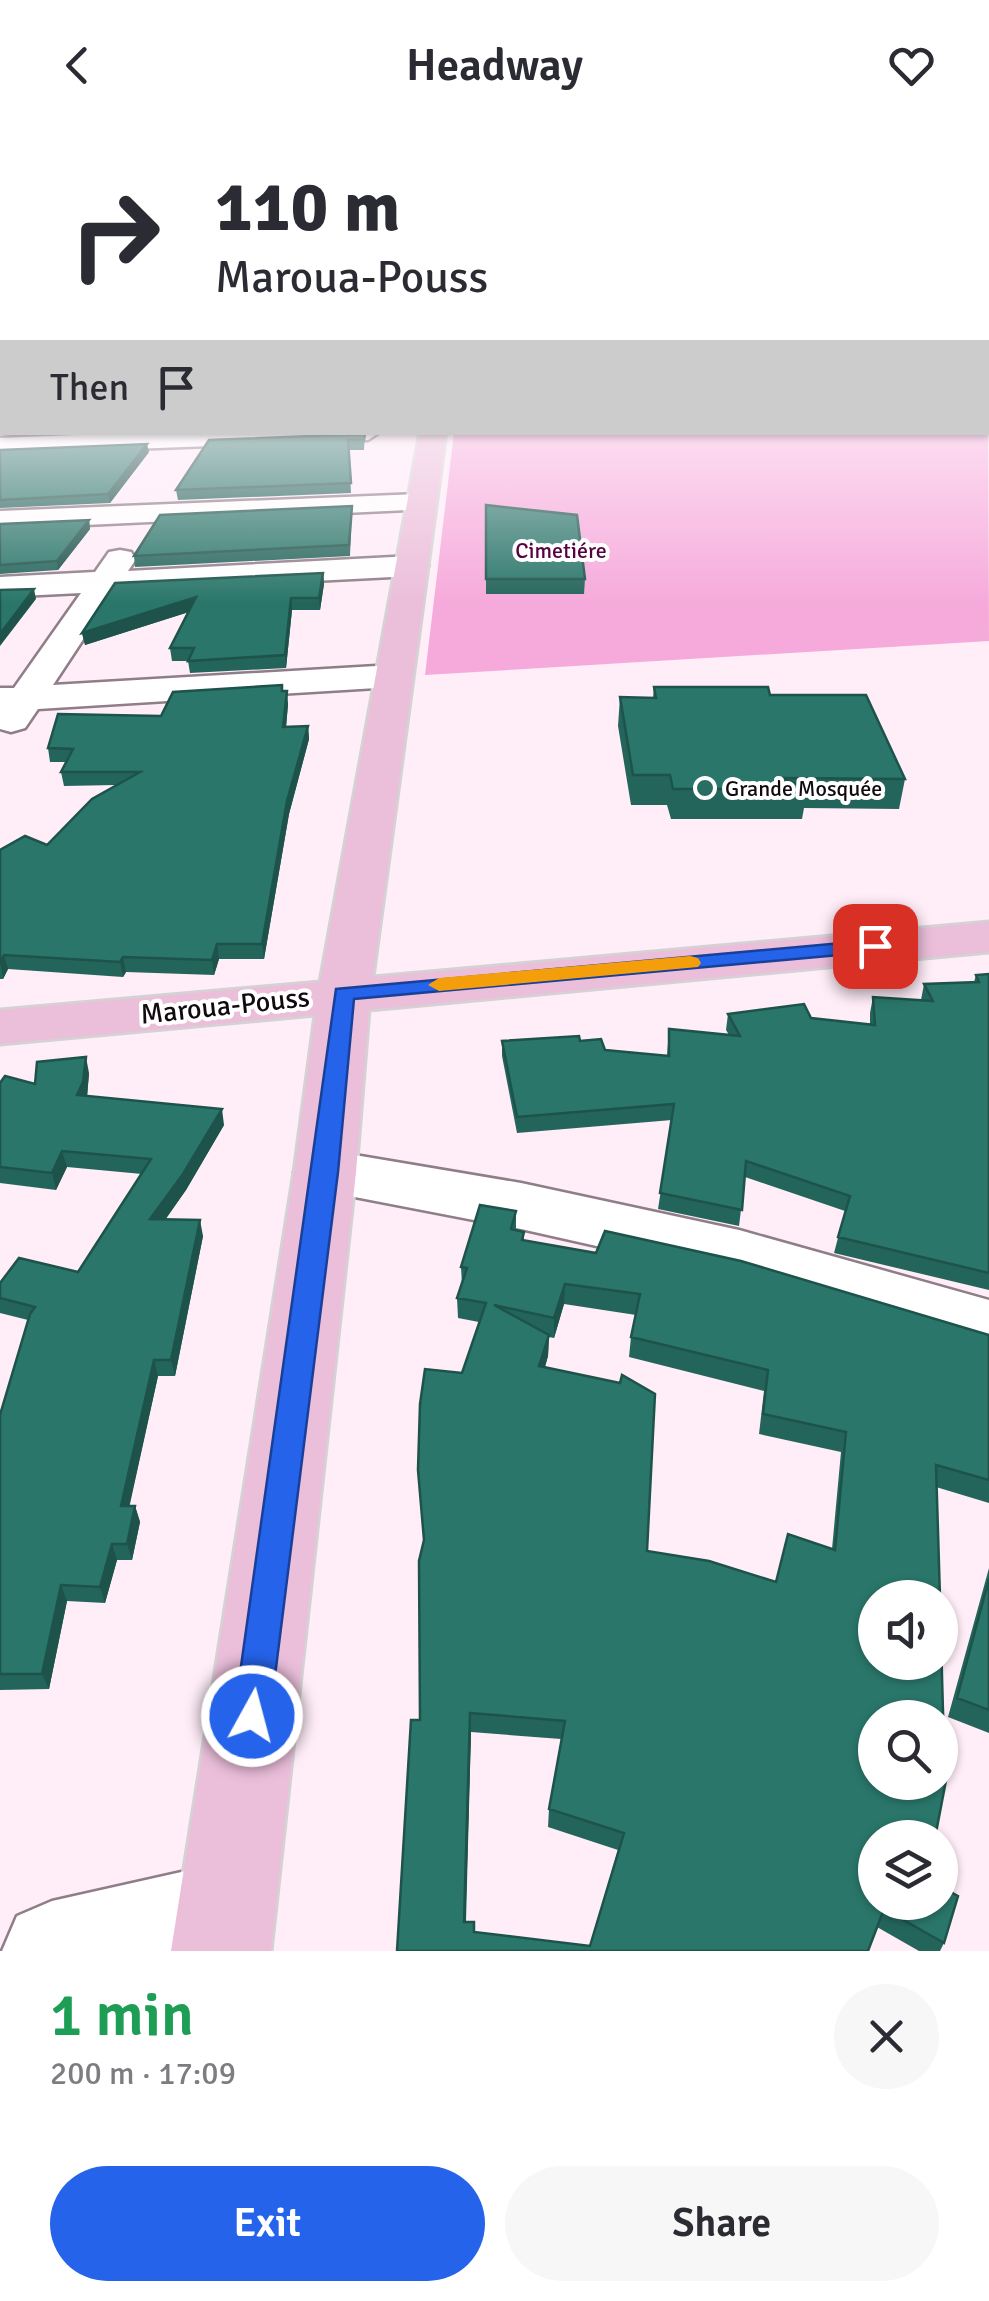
<!DOCTYPE html>
<meta charset="utf-8">
<style>
body{margin:0;font-family:Signika,sans-serif;background:#f7f7f7;color:#2b2b33;height:100vh;display:flex;flex-direction:column;font-size:38px;white-space:nowrap}
*{box-sizing:border-box;margin:0}
p{font-size:32px;color:#7c7c81}
.icon{flex:none;width:55px;height:55px;fill:none;stroke:currentColor;stroke-width:2;stroke-linecap:round;stroke-linejoin:round}
.map{position:relative;height:1821px;overflow:hidden}
.sheet{display:flex;flex-direction:column;background:#fff;flex:1}
.sheet>*{flex:none}
.guide{position:absolute;left:0px;top:0px;width:990px;height:305px;box-shadow:0 2px 8px #0004;background:#fff;color:#2b2b33;overflow:hidden}
.buttons{position:absolute;left:858px;top:1450px;display:grid;gap:20px}
.buttons a{display:grid;place-items:center;width:100px;height:100px;border-radius:50%;background:#fff;box-shadow:0 2px 8px #0004;font-size:50px}
.pin{position:absolute;display:grid;place-items:center;width:85px;height:85px;color:#fff;margin:-42px;border-radius:20px;box-shadow:0 5px 15px #0006}
.me{position:absolute;width:110px;margin:-55px;rotate:7deg;stroke-linejoin:round;filter:drop-shadow(0 0 8px #0008)}
.turn{display:flex;align-items:center;gap:35px;height:210px;padding:0 50px;font-size:45px}
.turn .icon{width:130px;height:130px;stroke-width:2.5}
.turn b{display:block;font-size:70px;line-height:85px}
.then{display:flex;align-items:center;height:95px;padding:0 50px;background:#0003;gap:20px;font-size:38px}
.round{display:grid;place-items:center;flex:none;width:105px;height:105px;border-radius:52px;background:#f7f7f7}
.head{display:flex;align-items:center;justify-content:space-between;height:170px;padding:0 50px}
h1{font-size:60px;font-weight:600;line-height:75px;color:#1e9e55}
.action{display:flex;gap:20px;margin-top:auto;padding:20px 50px}
.action a{flex:1;height:115px;border-radius:60px;background:#2563eb;color:#fff;font-size:40px;font-weight:600;line-height:115px;text-align:center}
.action a+a{background:#f7f7f7;color:#2b2b33}
header{display:flex;justify-content:space-between;align-items:center;height:130px;padding:0 50px;background:#fff;font-size:45px;font-weight:600}
.map>svg:first-child{display:block}
</style>
<header><svg class="icon" aria-label="back" viewBox="0 0 24 24"><path d="M15 5l-7 7 7 7"/></svg>Headway<svg class="icon" aria-label="heart" viewBox="0 0 24 24"><path d="M12 20l-8-8c-3-5 5-10 8-4 3-6 11-1 8 4z"/></svg></header>
<div class="map">
<svg width="989" height="1821" viewBox="0 0 989 1821">
<rect width="100%" height="100%" fill="#ffedf8"/>
<!-- green -->
<path fill="#f6aadb" d="M 988,250 L 989,511 L 425,545 L 454,303 L 988,302 Z"/>
<g fill="none" stroke-linecap="round" stroke-linejoin="round">
<defs>
<path id="minor" d="M 152,302 L 380,302 L 368,310 L 0,324 L 0,308 Z
M 419,364 L 429,367 L 433,373 L 429,379 L 0,399 L 0,381 Z
M 120,420 L 131,422 L 136,429 L 128,441 L 412,426 L 423,429 L 428,436 L 423,443 L 412,446 L 115,461 L 53,555 L 393,535 L 406,538 L 412,546 L 406,554 L 393,557 L 38,579 L 25,598 L 11,602 L 0,599 L 0,558 L 14,558 L 81,463 L 0,467 L 0,447 L 95,442 L 109,422 Z
M 325,1020 L 521,1053 L 739,1100 L 989,1170 L 989,1224 L 739,1148 L 521,1099 L 303,1057 L 294,1042 L 303,1027 Z
M 226,1732 L 260,1747 L 275,1781 L 260,1815 L 247,1821 L 2,1821 L 17,1786 L 52,1771 Z"/>
<path id="major" d="M 988,236 L 989,236 L 989,250 L 988,250 Z
M 420,302 L 446,302 L 373,847 L 989,792 L 989,822 L 369,880 L 356,1042 L 271,1821 L 171,1821 L 294,1042 L 315,885 L 0,914 L 0,880 L 320,852 Z"/>
</defs>
<!-- minor casing -->
<use href="#minor" stroke="#8f7e88" stroke-width="5"/>
<!-- major casing -->
<use href="#major" stroke="#d4d3d4" stroke-width="5"/>
<!-- minor -->
<use href="#minor" fill="#fff" fill-rule="evenodd"/>
<!-- major -->
<use href="#major" fill="#ebbeda" fill-rule="evenodd"/>
</g>
<!-- wall -->
<path fill="#24655b" fill-rule="evenodd" d="M 2,228 L 2,302 L 66,302 L 0,305 L 0,236 Z
M 365,304 L 364,320 L 349,320 L 351,363 L 178,370 L 176,360 Z
M 0,320 L 149,322 L 110,373 L 0,378 Z
M 486,375 L 585,449 L 584,464 L 486,464 Z
M 352,376 L 350,426 L 135,437 L 134,426 Z
M 89,390 L 90,399 L 58,440 L 0,444 L 0,394 Z
M 323,443 L 324,454 L 320,480 L 292,480 L 286,538 L 190,543 L 188,531 L 172,531 L 170,518 L 189,482 L 85,515 L 82,503 Z
M 282,555 L 283,561 L 288,574 L 286,597 L 308,596 L 309,609 L 289,684 L 264,829 L 219,829 L 214,845 L 126,842 L 123,847 L 8,839 L 3,849 L 0,849 L 0,720 L 47,715 L 116,655 L 64,656 L 61,642 L 66,632 L 50,632 L 48,618 L 161,586 Z
M 654,557 L 770,565 L 905,649 L 899,679 L 804,678 L 802,689 L 671,689 L 667,675 L 631,675 L 618,596 L 620,567 L 653,568 Z
M 989,844 L 989,1160 L 834,1123 L 845,1081 L 745,1047 L 739,1096 L 658,1079 L 672,990 L 517,1003 L 502,926 L 502,911 L 580,911 L 605,920 L 667,926 L 669,899 L 729,905 L 726,900 L 728,884 L 811,888 L 870,895 L 870,883 L 873,867 L 921,870 L 924,854 L 974,852 L 976,845 Z
M 89,943 L 87,966 L 224,995 L 186,1060 L 165,1089 L 203,1106 L 175,1246 L 158,1246 L 129,1376 L 135,1376 L 140,1392 L 132,1430 L 117,1430 L 105,1473 L 67,1471 L 49,1559 L 0,1560 L 0,1285 L 28,1190 L 0,1183 L 0,1153 L 78,1142 L 142,1044 L 67,1037 L 56,1060 L 0,1053 L 0,953 L 35,954 Z
M 516,1081 L 516,1100 L 524,1102 L 524,1111 L 989,1205 L 989,1373 L 936,1357 L 875,1708 L 944,1813 L 940,1821 L 919,1821 L 877,1797 L 868,1821 L 397,1821 L 420,1590 L 462,1243 L 479,1192 L 458,1188 L 457,1168 L 462,1155 L 461,1137 ZM 564,1174 L 636,1185 L 631,1207 L 629,1227 L 764,1261 L 759,1304 L 841,1322 L 832,1419 L 776,1452 L 647,1421 L 545,1237 L 548,1226 L 549,1207 L 554,1208 ZM 471,1602 L 561,1609 L 549,1679 L 548,1697 L 618,1720 L 590,1816 L 474,1803 L 466,1792 Z
M 989,1438 L 989,1603 L 948,1587 Z"/>
<!-- shaded-wall -->
<path fill="#1d534a" d="M 147,314 L 149,322 L 110,373 L 108,364 Z
M 89,390 L 90,399 L 58,440 L 57,431 Z
M 323,443 L 324,454 L 320,480 L 319,468 Z
M 34,459 L 36,469 L 0,516 L 0,504 Z
M 196,467 L 198,479 L 85,515 L 82,503 Z
M 291,468 L 292,480 L 286,538 L 285,525 Z
M 287,561 L 288,574 L 285,610 L 283,597 Z
M 308,596 L 309,609 L 289,684 L 264,829 L 262,814 L 287,671 Z
M 217,814 L 219,829 L 214,845 L 212,830 Z
M 4,825 L 8,839 L 3,849 L 0,832 Z
M 123,827 L 126,842 L 123,847 L 120,832 Z
M 86,927 L 89,943 L 87,968 L 77,965 Z
M 222,979 L 224,995 L 186,1060 L 154,1106 L 150,1089 Z
M 62,1021 L 67,1037 L 56,1060 L 52,1043 Z
M 200,1090 L 203,1106 L 175,1246 L 171,1230 Z
M 565,1154 L 564,1174 L 554,1208 L 554,1188 Z
M 549,1205 L 548,1226 L 539,1257 L 539,1236 Z
M 154,1230 L 158,1246 L 126,1392 L 121,1376 Z
M 135,1376 L 140,1392 L 132,1430 L 127,1414 Z
M 112,1414 L 117,1430 L 105,1473 L 100,1457 Z
M 61,1455 L 67,1471 L 49,1559 L 42,1544 Z
M 470,1583 L 471,1602 L 465,1808 L 464,1792 Z"/>
<!-- building -->
<path fill="#2a766a" stroke="#1d534a" stroke-width="2.5" fill-rule="evenodd" d="M 2,228 L 2,297 L 0,297 L 0,236 Z
M 365,304 L 364,310 L 348,310 L 351,353 L 176,360 L 209,310 Z
M 147,314 L 108,364 L 0,370 L 0,320 Z
M 486,375 L 577,385 L 585,449 L 486,449 Z
M 352,376 L 349,415 L 134,426 L 160,385 Z
M 89,390 L 57,431 L 0,435 L 0,394 Z
M 323,443 L 319,468 L 291,468 L 285,525 L 188,531 L 194,518 L 170,518 L 196,467 L 82,503 L 115,453 Z
M 34,459 L 0,504 L 0,460 Z
M 282,555 L 282,561 L 287,561 L 283,597 L 308,596 L 287,671 L 262,814 L 217,814 L 212,830 L 123,827 L 120,832 L 4,825 L 0,832 L 0,720 L 25,706 L 47,715 L 92,669 L 140,642 L 61,642 L 73,619 L 48,618 L 58,584 L 161,586 L 173,562 Z
M 654,557 L 768,557 L 770,565 L 866,565 L 905,649 L 782,648 L 807,659 L 673,659 L 670,645 L 633,645 L 620,567 L 656,568 Z
M 989,844 L 989,1143 L 838,1107 L 850,1066 L 746,1031 L 742,1080 L 660,1063 L 674,974 L 517,987 L 502,911 L 579,906 L 580,911 L 601,909 L 605,920 L 669,926 L 669,899 L 740,906 L 728,884 L 804,874 L 811,888 L 875,895 L 873,867 L 933,871 L 924,854 L 979,852 L 976,845 Z
M 86,927 L 83,952 L 77,965 L 222,979 L 183,1044 L 150,1089 L 200,1090 L 171,1230 L 154,1230 L 121,1376 L 135,1376 L 127,1414 L 112,1414 L 100,1457 L 61,1455 L 42,1544 L 0,1544 L 0,1285 L 30,1184 L 35,1177 L 0,1168 L 0,1153 L 19,1128 L 78,1142 L 151,1029 L 62,1021 L 52,1043 L 0,1037 L 0,953 L 5,946 L 35,954 L 37,932 Z
M 480,1075 L 516,1081 L 511,1099 L 524,1102 L 522,1110 L 596,1123 L 605,1101 L 741,1131 L 989,1205 L 989,1350 L 936,1335 L 940,1468 L 875,1468 L 875,1532 L 940,1532 L 940,1474 L 944,1618 L 952,1619 L 935,1708 L 875,1708 L 875,1772 L 940,1772 L 940,1756 L 958,1766 L 944,1813 L 884,1779 L 868,1821 L 397,1821 L 411,1590 L 420,1590 L 419,1431 L 424,1410 L 418,1340 L 420,1274 L 425,1239 L 462,1243 L 486,1173 L 457,1168 L 467,1138 L 461,1137 ZM 565,1154 L 640,1164 L 631,1207 L 768,1240 L 763,1284 L 846,1302 L 835,1420 L 788,1404 L 776,1452 L 709,1431 L 647,1421 L 655,1264 L 622,1245 L 620,1253 L 539,1236 L 549,1205 L 494,1175 L 554,1188 ZM 470,1583 L 565,1591 L 549,1679 L 624,1703 L 590,1816 L 474,1802 L 474,1792 L 464,1792 ZM 875,1588 L 940,1588 L 940,1652 L 875,1652 Z
M 989,1449 L 989,1580 L 957,1568 Z"/>
<!-- sky -->
<linearGradient id="sky" x2="0" y2="1"><stop stop-color="#9f9dd3"/><stop offset="0.46" stop-color="#fff7fc"/><stop offset="1" stop-color="#fff7fc" stop-opacity="0"/></linearGradient>
<rect width="989" height="473" fill="url(#sky)"/>
<!-- route -->
<path fill="#2563eb" stroke="#184099" stroke-width="2.5" d="M 875,810 L 883,812 L 886,816 L 883,821 L 354,869 L 338,1042 L 270,1586 L 265,1599 L 252,1604 L 239,1599 L 234,1586 L 336,859 Z"/>
<!-- slow -->
<path fill="#f59e0b" d="M 690,826 L 698,828 L 701,833 L 698,837 L 439,861 L 428,855 L 439,848 Z"/>
<!-- markers -->
<circle fill="#286e62" stroke="#fff" stroke-width="4" cx="705" cy="658" r="10"/>
<g text-anchor="middle" stroke-width="8" stroke-linejoin="round" paint-order="stroke">
<!-- far-park labels -->
<g font-size="22" fill="#540240" stroke="#fff">
<text x="561" y="428">Cimetiére</text>
</g>
<!-- far-poi labels -->
<g font-size="22" fill="#110b0f" stroke="#fff" text-anchor="start">
<text x="725" y="666">Grande Mosquée</text>
</g>
<!-- street labels -->
<g font-size="28" fill="#110b0f" stroke="#fff">
<text transform="translate(225 875) rotate(-6)" y="10">Maroua-Pouss</text>
</g>
</g>
</svg>
<div class="buttons">
<a><svg class="icon" aria-label="sound" viewBox="0 0 24 24"><path d="M4 9h4l5-4v14l-5-4H4zM17 9q2 3 0 6"/></svg></a>
<a><svg class="icon" aria-label="search" viewBox="0 0 24 24"><circle cx="10" cy="10" r="6"/><path d="M15 15l6 6"/></svg></a>
<a><svg class="icon" aria-label="layers" viewBox="0 0 24 24"><path d="M12 4l9 5-9 5-9-5zM3 14l9 5 9-5"/></svg></a>
</div>
<div class="pin" style="left:875px;top:816px;background:#d93025"><svg class="icon" aria-label="arrive" viewBox="0 0 24 24"><path d="M6 21V4h12l-3 4 3 4H6"/></svg></div>
<svg class="me" style="left:252px;top:1586px" viewBox="-20 -20 40 40"><circle r="17" fill="#2563eb" stroke="#fff" stroke-width="3"/><path d="M0-11L8 9 0 5-8 9z" fill="#fff"/></svg>
<div class="guide">
<div class="turn"><svg class="icon" aria-label="right" viewBox="0 0 24 24"><path d="M7 20v-9h11M14 6l5 5-5 5"/></svg><div><b>110 m</b>Maroua-Pouss</div></div>
<div class="then">Then<svg class="icon" aria-label="arrive" viewBox="0 0 24 24"><path d="M6 21V4h12l-3 4 3 4H6"/></svg></div>
</div>
</div>
<section class="sheet">
<div class="head"><div><h1>1 min</h1><p>200 m · 17:09</p></div><a class="round"><svg class="icon" aria-label="close" viewBox="0 0 24 24"><path d="M6 6l12 12M18 6L6 18"/></svg></a></div>
<div class="action"><a>Exit</a><a>Share</a></div>
</section>
